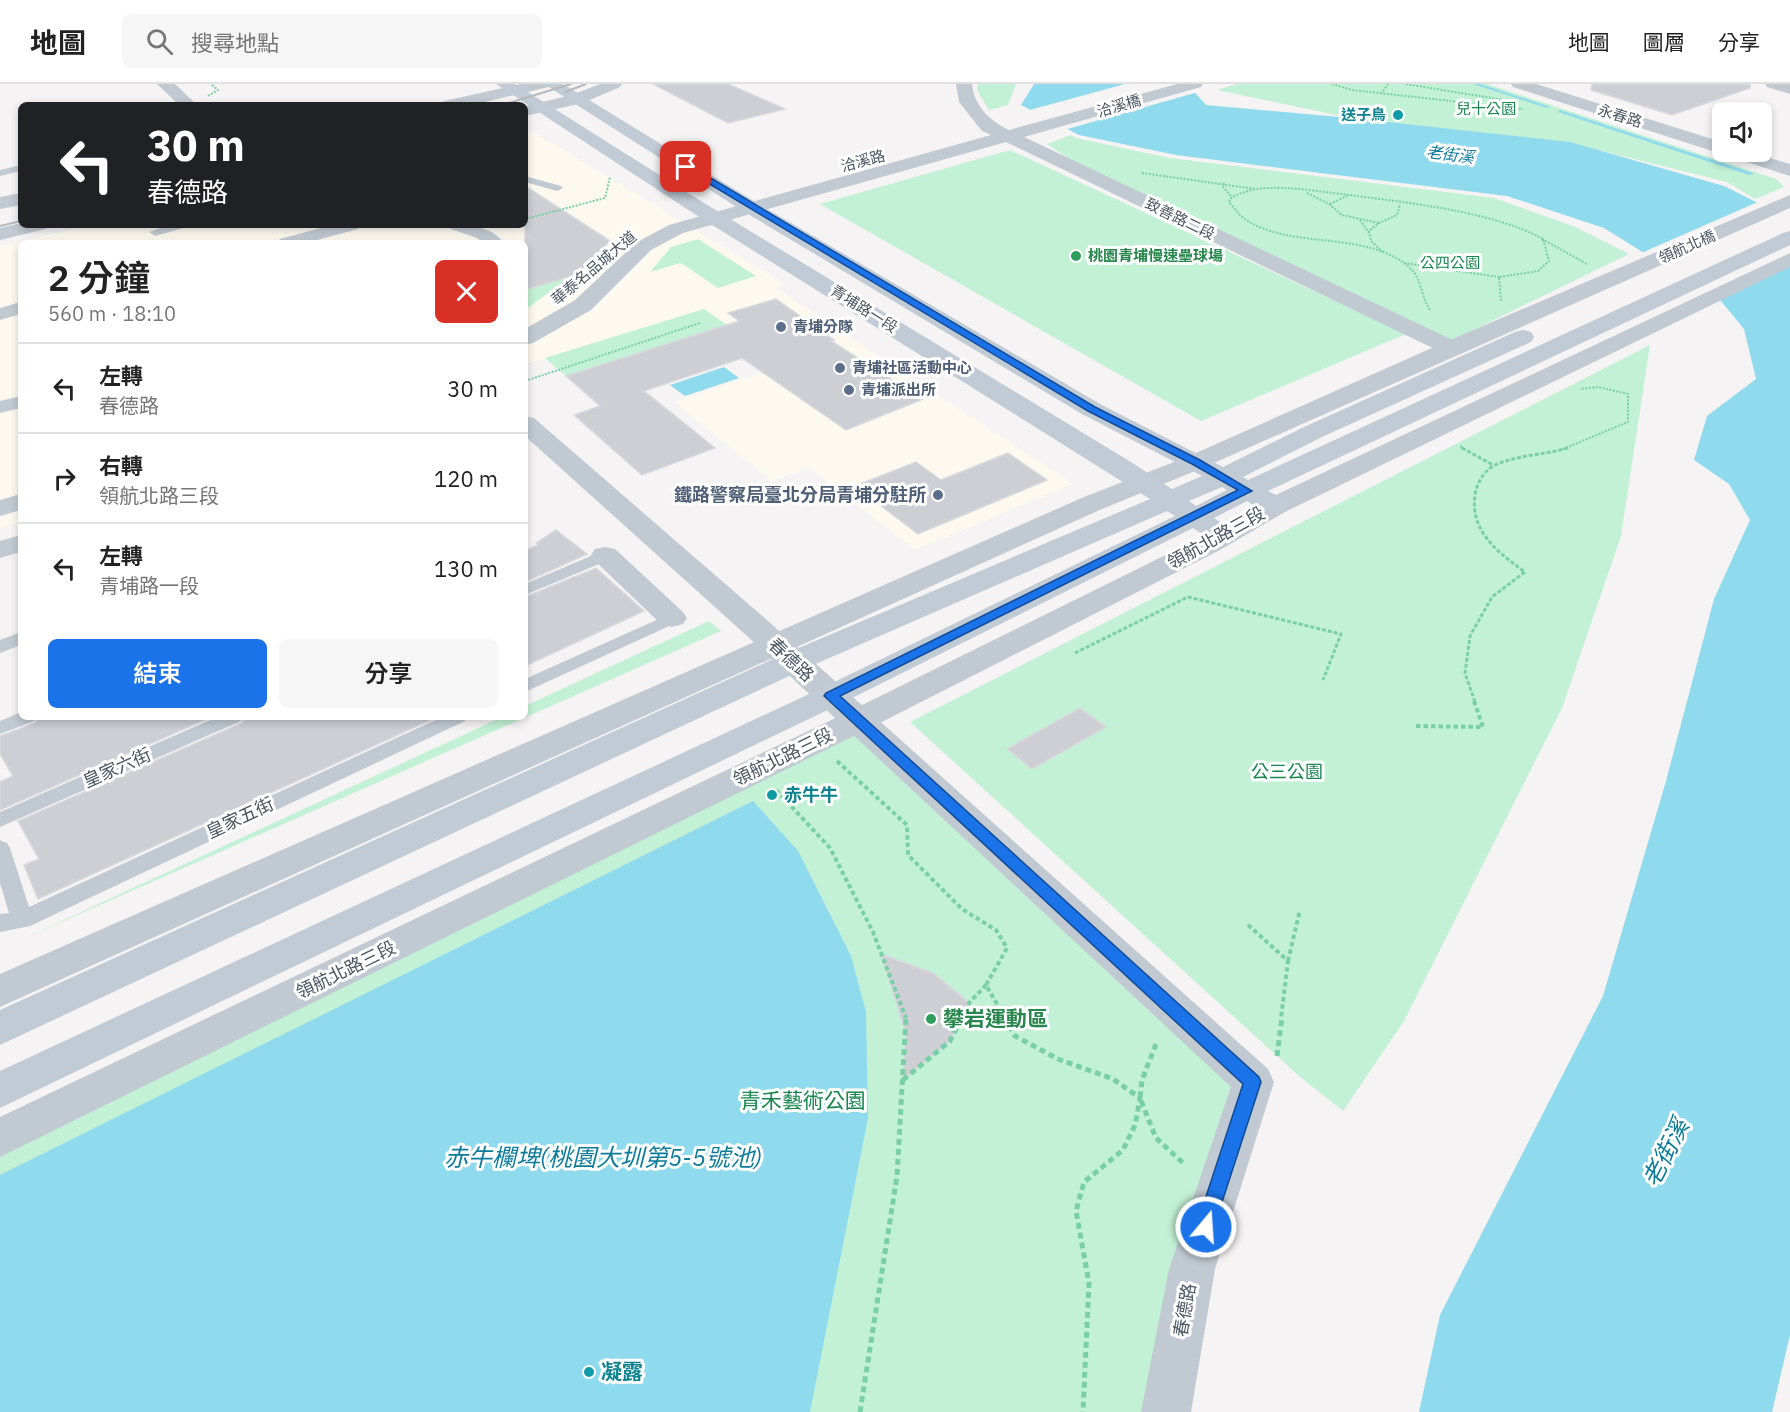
<!DOCTYPE html>
<html lang="zh-TW">
<meta charset="utf-8">
<style>
body{margin:0;font-family:"IBM Plex Sans","Noto Sans TC",sans-serif;background:#f6f6f6;color:#222;height:100vh;display:flex;flex-direction:column;font-size:22px;white-space:nowrap}
*{box-sizing:border-box;margin:0}
p{font-size:20px;color:#767676}
.icon{flex:none;width:33px;height:33px;fill:none;stroke:currentColor;stroke-width:2;stroke-linecap:round;stroke-linejoin:round}
.map{position:relative;flex:1;overflow:hidden}
.side{position:absolute;left:18px;top:156px;width:510px;height:480px;display:flex;flex-direction:column;background:#fff;border-radius:9px;box-shadow:0 3px 9px #0003}
.side>*{flex:none}
.banner{position:absolute;left:18px;top:18px;width:510px;height:126px;border-radius:9px;box-shadow:0 3px 9px #0003;background:#202124;color:#fff;overflow:hidden}
.buttons{position:absolute;left:1712px;top:18px;display:grid;gap:12px}
.buttons a{display:grid;place-items:center;width:60px;height:60px;border-radius:9px;background:#fff;box-shadow:0 3px 9px #0003;font-size:30px}
.pin{position:absolute;display:grid;place-items:center;width:51px;height:51px;color:#fff;margin:-26px;border-radius:12px;box-shadow:0 3px 9px #0006}
.me{position:absolute;width:66px;margin:-33px;rotate:18deg;stroke-linejoin:round;filter:drop-shadow(0 0 4px #0008)}
.turn{display:flex;align-items:center;gap:21px;height:126px;padding:0 30px;font-size:27px}
.turn .icon{width:78px;height:78px;stroke-width:2.5}
.turn b{display:block;font-size:42px;line-height:51px}
.round{display:grid;place-items:center;flex:none;width:63px;height:63px;border-radius:9px;background:#f6f6f6}
.head{display:flex;align-items:center;justify-content:space-between;height:102px;padding:0 30px}
h1{font-size:36px;font-weight:600;line-height:45px}
.action{display:flex;gap:12px;margin-top:auto;padding:12px 30px}
.action a{flex:1;height:69px;border-radius:9px;background:#1a73e8;color:#fff;font-size:24px;font-weight:600;line-height:69px;text-align:center}
.action a+a{background:#f6f6f6;color:#222}
ul{padding:0;list-style:none}
li{display:flex;align-items:center;gap:18px;height:90px;padding:0 30px;border-top:2px solid #e0e0e0}
li div{flex:1}
li b{display:block;font-size:22px}
li em{font-style:normal}
header{display:flex;align-items:center;gap:36px;box-sizing:border-box;height:84px;padding:0 30px;background:#fff;border-bottom:2px solid #e0e0e0}
header strong{font-size:28px}
nav{display:flex;gap:33px;margin-inline-start:auto;font-size:21px}
.search{width:420px;height:54px;background:#f6f6f6;display:flex;align-items:center;gap:15px;box-sizing:border-box;padding:0 21px;border-radius:9px;color:#767676;font-size:22px}
.map>svg:first-child{display:block}
</style>
<header>
<strong>地圖</strong>
<div class="search"><svg class="icon" aria-label="search" viewBox="0 0 24 24"><circle cx="10" cy="10" r="6"/><path d="M15 15l6 6"/></svg>搜尋地點</div>
<nav><a>地圖</a><a>圖層</a><a>分享</a></nav>
</header>
<div class="map">
<svg width="1790" height="1328" viewBox="0 0 1790 1328">
<rect width="100%" height="100%" fill="#f5f3f3"/>
<!-- commercial -->
<path fill="#fdf9ef" d="M 525,47 L 534,48 L 785,200 L 775,203 L 1073,400 L 915,466 L 809,384 L 772,397 L 674,318 L 782,282 L 704,225 L 525,280 L 525,159 L 21,159 L 21,438 L 0,445 L 0,162 L 90,141 L 525,141 Z"/>
<!-- green -->
<path fill="#c3f1d5" d="M 978,0 L 1016,0 L 1008,21 L 989,26 L 977,6 Z
M 1237,0 L 1487,0 L 1776,95 L 1784,103 L 1755,115 L 1727,98 L 1570,59 L 1398,41 L 1341,32 L 1217,6 Z
M 1071,51 L 1076,54 L 1170,74 L 1494,114 L 1573,142 L 1629,170 L 1449,258 L 1089,88 L 1047,60 Z
M 1010,66 L 1406,250 L 1201,337 L 820,120 Z
M 698,155 L 756,192 L 718,204 L 681,179 L 650,188 L 671,163 Z
M 573,191 L 525,226 L 525,205 Z
M 704,225 L 727,241 L 566,292 L 545,274 Z
M 1650,261 L 1621,452 L 1562,624 L 1404,937 L 1343,1027 L 1299,992 L 910,638 Z
M 709,537 L 721,547 L 25,854 L 502,633 L 525,633 L 525,622 Z
M 858,646 L 1243,999 L 1144,1328 L 0,1328 L 0,1067 Z"/>
<!-- water -->
<path fill="#90daee" d="M 1034,0 L 1187,0 L 1206,21 L 1361,35 L 1570,58 L 1724,102 L 1790,135 L 1790,1251 L 1772,1328 L 1419,1328 L 1440,1231 L 1603,912 L 1666,697 L 1714,515 L 1750,436 L 1729,400 L 1694,376 L 1707,332 L 1756,295 L 1744,245 L 1721,217 L 1604,144 L 1507,112 L 1176,71 L 1079,51 L 1021,21 Z
M 724,283 L 739,294 L 685,312 L 670,301 Z
M 753,717 L 798,767 L 851,872 L 866,928 L 868,1034 L 810,1328 L 0,1328 L 0,1091 Z"/>
<!-- pier -->
<path fill="#f5f3f3" d="M 1125,0 L 1191,0 L 1198,8 L 1064,46 L 1026,27 Z
M 1760,117 L 1790,131 L 1790,180 L 1715,217 L 1639,170 Z"/>
<g fill="none" stroke-linecap="round" stroke-linejoin="round">
<!-- stream -->
<path fill="#90daee" fill-rule="evenodd" d="M 1473,0 L 1480,0 L 1551,23 L 1547,24 Z
M 1560,26 L 1753,89 L 1754,90 L 1749,91 L 1558,28 Z"/>
</g>
<!-- building -->
<path fill="#cdcfd5" stroke="#d7d9de" stroke-width="1.5" d="M 653,0 L 728,0 L 785,25 L 728,39 Z
M 1592,0 L 1750,0 L 1750,4 L 1672,31 L 1591,6 Z
M 525,102 L 610,157 L 578,190 L 525,206 Z
M 776,215 L 834,256 L 831,257 L 923,315 L 846,346 L 742,274 L 644,307 L 715,364 L 642,391 L 574,331 L 600,322 L 566,292 L 739,237 L 728,229 Z
M 1008,369 L 1047,396 L 918,450 L 855,402 L 916,378 L 941,396 Z
M 556,446 L 587,470 L 525,498 L 525,467 L 538,461 L 536,459 Z
M 596,484 L 644,527 L 525,582 L 525,513 Z
M 1080,624 L 1106,643 L 1032,685 L 1007,665 Z
M 39,633 L 211,633 L 0,726 L 0,698 L 13,692 L 0,670 L 0,652 L 35,639 Z
M 246,633 L 437,633 L 38,815 L 24,781 L 39,775 L 18,737 L 242,639 Z
M 881,870 L 933,889 L 969,919 L 950,957 L 903,996 L 906,950 Z"/>
<g fill="none" stroke-linecap="round" stroke-linejoin="round">
<!-- path-far3 -->
<path stroke="#7ad0a6" stroke-width="2" stroke-dasharray="2 1.5" stroke-linecap="butt" d="M 1332,0 L 1352,6 L 1523,25
M 1406,0 L 1504,16
M 1381,10 L 1388,0
M 208,12 L 218,6 L 211,0
M 1142,89 L 1256,105
M 1224,99 L 1223,103 L 1232,113
M 1307,109 L 1329,120 L 1342,131 L 1379,139
M 1330,120 L 1347,112
M 525,135 L 605,114 L 610,93
M 1360,136 L 1369,149
M 1542,155 L 1587,180
M 1383,168 L 1371,157 L 1369,147 L 1379,139 L 1397,131 L 1400,120
M 1404,179 L 1499,193
M 1430,226 C 1421,212 1421,194 1411,185 C 1369,144 1285,168 1241,132 C 1237,128 1233,122 1229,118 L 1232,113 C 1243,108 1255,104 1268,104 C 1295,103 1323,108 1350,111 C 1408,119 1492,127 1543,155 L 1549,177 L 1538,187 L 1499,193 L 1501,217
M 525,297 L 700,239
M 1462,362 L 1460,363 L 1464,365
M 1563,365 L 1628,338 L 1628,310 L 1598,303 L 1580,305"/>
<!-- path-far2 -->
<path stroke="#7ad0a6" stroke-width="3" stroke-dasharray="4 2" stroke-linecap="butt" d="M 1462,364 L 1493,381
M 1075,569 L 1188,513 L 1341,550 L 1323,596
M 1475,618 L 1465,589 L 1470,552 L 1492,513 L 1525,488 C 1497,468 1467,445 1476,406 C 1479,396 1485,386 1495,381 C 1517,371 1544,371 1568,364"/>
<!-- path-far1 -->
<path stroke="#7ad0a6" stroke-width="4" stroke-dasharray="4.5 3" stroke-linecap="butt" d="M 1416,642 L 1483,643 L 1474,617
M 837,677 L 907,741 L 908,771 L 962,825 L 996,846 L 1007,864 L 986,901 L 1005,934
M 776,706 L 830,764 L 873,848 L 906,934
M 1248,841 L 1288,877 L 1281,934
M 1288,877 L 1300,826
M 961,934 L 969,919 L 986,901"/>
<!-- path -->
<path stroke="#7ad0a6" stroke-width="5" stroke-dasharray="6 4" stroke-linecap="butt" d="M 1004,933 L 1015,952 L 1058,975 L 1113,995 L 1140,1014 L 1135,1041 L 1123,1066 L 1084,1098 L 1076,1127 L 1089,1199 L 1083,1328
M 1156,960 L 1142,996 L 1140,1014 L 1156,1054 L 1183,1079
M 1277,972 L 1282,933
M 903,996 L 950,957 L 962,933
M 860,1328 L 897,1092 L 906,933"/>
<!-- service -->
<path fill="#c1cad2" fill-rule="evenodd" d="M 21,81 L 21,87 L 0,92 L 0,86 Z
M 525,92 L 561,102 L 563,104 L 557,107 L 525,98 Z
M 169,141 L 189,141 L 187,143 L 155,152 L 149,148 Z
M 605,466 L 611,467 L 613,471 L 611,475 L 525,511 L 525,500 Z
M 672,529 L 678,530 L 681,534 L 678,538 L 525,608 L 525,595 Z
M 21,548 L 21,561 L 0,569 L 0,556 Z
M 21,628 L 21,633 L 37,633 L 34,637 L 0,650 L 0,637 Z
M 217,633 L 244,633 L 241,637 L 0,743 L 0,728 Z
M 442,633 L 468,633 L 465,637 L 30,842 L 0,848 L 0,830 L 9,829 L 0,799 L 0,756 L 7,759 L 10,764 L 29,823 Z"/>
<!-- pedestrian -->
<path fill="#c1cad2" fill-rule="evenodd" d="M 332,141 L 361,141 L 358,145 L 306,159 L 277,159 L 280,155 Z
M 448,141 C 469,141 490,141 504,159 L 484,159 L 477,154 L 451,145 Z
M 21,218 L 21,230 L 0,236 L 0,224 Z
M 21,312 L 21,324 L 0,329 L 0,317 Z"/>
<!-- minor -->
<path fill="#c1cad2" fill-rule="evenodd" d="M 157,0 L 175,0 L 197,21 L 179,21 Z
M 956,0 L 972,0 C 974,22 990,37 1009,46 L 1177,0 L 1203,0 L 1201,3 L 1024,53 L 1459,259 L 1462,264 L 1459,269 L 1451,271 L 1443,269 L 1006,58 L 683,149 L 651,166 L 591,226 L 533,259 L 525,261 L 525,245 L 575,216 L 637,158 L 669,141 L 991,51 L 982,47 L 959,18 Z
M 1511,0 L 1536,0 L 1722,58 L 1722,68 L 1749,68 L 1790,80 L 1790,92 L 1513,3 Z
M 1765,0 L 1790,0 L 1790,10 L 1767,3 Z
M 525,332 L 534,334 L 768,537 L 1268,985 L 1274,998 L 1215,1185 L 1191,1328 L 1141,1328 L 1169,1185 L 1231,1003 L 746,551 L 525,352 Z
M 21,410 L 21,426 L 0,432 L 0,416 Z
M 21,451 L 21,468 L 0,474 L 0,457 Z
M 605,463 L 615,465 L 683,528 L 687,534 L 683,540 L 672,543 L 661,540 L 595,477 L 591,471 L 595,465 Z"/>
<!-- tertiary -->
<path fill="#c1cad2" fill-rule="evenodd" d="M 521,0 L 551,0 L 549,3 L 472,21 L 442,21 L 444,17 Z
M 600,0 L 622,0 L 620,3 L 583,19 L 525,32 L 525,22 L 572,11 Z
M 21,109 L 21,121 L 0,125 L 0,113 Z
M 1790,111 L 1790,124 L 1205,383 L 1102,425 L 0,923 L 0,890 L 1084,413 L 1187,373 L 1443,259 Z
M 21,139 L 21,141 L 49,141 L 46,145 L 0,156 L 0,144 Z
M 1790,169 L 1790,183 L 1285,428 L 1220,466 L 868,645 L 0,1073 L 0,1033 L 846,629 L 1200,454 L 1265,416 Z"/>
<!-- secondary -->
<path fill="#c1cbd6" fill-rule="evenodd" d="M 496,0 L 515,0 L 704,119 L 1131,378 L 1172,405 L 1202,392 L 1082,330 L 743,127 L 544,0 L 563,0 L 757,119 L 1100,320 L 1223,383 L 1304,343 L 1515,248 L 1523,246 L 1531,248 L 1534,253 L 1531,258 L 1322,353 L 1243,393 L 1248,396 L 1783,149 L 1790,147 L 1790,161 L 1268,407 L 1285,416 L 1288,422 L 1285,428 C 1269,431 1260,425 1247,417 L 1214,434 L 1233,446 L 1237,452 L 1233,458 C 1216,462 1207,453 1193,444 L 842,619 L 0,1024 L 0,987 L 820,605 L 1175,432 L 1167,427 L 804,585 L 0,961 L 0,926 L 782,571 L 1150,415 L 690,127 ZM 1222,403 L 1227,406 L 1196,422 L 1189,417 Z"/>
<!-- rail -->
<path stroke="#b5b8bd" stroke-width="2" d="M 565,8 L 586,0
M 502,21 L 571,0
M 0,142 L 21,137"/>
</g>
<!-- route -->
<path fill="#1a73e8" stroke="#114b97" stroke-width="1.5" d="M 683,81 L 689,81 L 1095,323 L 1200,376 L 1252,407 L 840,612 L 1259,993 L 1261,998 L 1212,1149 L 1206,1152 L 1199,1149 L 1196,1143 L 1243,1000 L 824,612 L 826,609 L 1238,406 L 1192,380 L 1088,327 L 683,84 Z"/>
<!-- markers -->
<g fill="#0f9aa8" stroke="#fff" stroke-width="2">
<circle cx="1398" cy="31" r="6"/>
<circle cx="772" cy="711" r="6"/>
<circle cx="589" cy="1288" r="6"/>
</g>
<g fill="#2e9e5b" stroke="#fff" stroke-width="2">
<circle cx="1076" cy="172" r="6"/>
<circle cx="931" cy="935" r="6"/>
</g>
<g fill="#5c6f8a" stroke="#fff" stroke-width="2">
<circle cx="781" cy="243" r="6"/>
<circle cx="840" cy="284" r="6"/>
<circle cx="849" cy="306" r="6"/>
<circle cx="938" cy="411" r="6"/>
</g>
<g text-anchor="middle" stroke-width="6" stroke-linejoin="round" paint-order="stroke">
<!-- far-street labels -->
<g font-size="15" fill="#4a5661" stroke="#fff">
<text transform="translate(1119 22) rotate(-16)" y="5">洽溪橋</text>
<text transform="translate(1620 32) rotate(17)" y="5">永春路</text>
<text transform="translate(863 77) rotate(-15)" y="5">洽溪路</text>
<text transform="translate(1180 135) rotate(26)" y="5">致善路二段</text>
<text transform="translate(1687 163) rotate(-24)" y="5">領航北橋</text>
<text transform="translate(594 184) rotate(-40)" y="5">華泰名品城大道</text>
<text transform="translate(864 225) rotate(32)" y="5">青埔路一段</text>
</g>
<!-- far-park labels -->
<g font-size="15" fill="#17864f" stroke="#fff">
<text x="1486" y="30">兒十公園</text>
<text x="1450" y="184">公四公園</text>
</g>
<!-- far-culture labels -->
<g font-size="15" font-weight="bold" fill="#0d838f" stroke="#fff" text-anchor="end">
<text x="1386" y="36">送子鳥</text>
</g>
<!-- far-leisure labels -->
<g font-size="15" font-weight="bold" fill="#27864d" stroke="#fff" text-anchor="start">
<text x="1088" y="177">桃園青埔慢速壘球場</text>
</g>
<!-- far-service labels -->
<g font-size="15" font-weight="bold" fill="#4e5e75" stroke="#fff" text-anchor="start">
<text x="793" y="248">青埔分隊</text>
<text x="852" y="289">青埔社區活動中心</text>
<text x="861" y="311">青埔派出所</text>
</g>
<!-- far-water labels -->
<g font-size="16" font-style="italic" fill="#0c7c9b" stroke="#fff">
<text transform="translate(1450 70) rotate(7)" y="6">老街溪</text>
</g>
<!-- service labels -->
<g font-size="18" font-weight="bold" fill="#4e5e75" stroke="#fff" text-anchor="end">
<text x="926" y="417">鐵路警察局臺北分局青埔分駐所</text>
</g>
<!-- street labels -->
<g font-size="18" fill="#4a5661" stroke="#fff">
<text transform="translate(1216 454) rotate(-29)" y="6">領航北路三段</text>
<text transform="translate(791 576) rotate(43)" y="6">春德路</text>
<text transform="translate(783 673) rotate(-26)" y="6">領航北路三段</text>
<text transform="translate(117 684) rotate(-24)" y="6">皇家六街</text>
<text transform="translate(240 734) rotate(-25)" y="6">皇家五街</text>
<text transform="translate(346 886) rotate(-26)" y="6">領航北路三段</text>
<text transform="translate(1185 1226) rotate(-80)" y="6">春德路</text>
</g>
<!-- park labels -->
<g font-size="18" fill="#17864f" stroke="#fff">
<text x="1287" y="694">公三公園</text>
</g>
<!-- culture labels -->
<g font-size="18" font-weight="bold" fill="#0d838f" stroke="#fff" text-anchor="start">
<text x="784" y="717">赤牛牛</text>
</g>
<!-- near-leisure labels -->
<g font-size="21" font-weight="bold" fill="#27864d" stroke="#fff" text-anchor="start">
<text x="943" y="942">攀岩運動區</text>
</g>
<!-- near-park labels -->
<g font-size="21" fill="#17864f" stroke="#fff">
<text x="803" y="1024">青禾藝術公園</text>
</g>
<!-- near-culture labels -->
<g font-size="21" font-weight="bold" fill="#0d838f" stroke="#fff" text-anchor="start">
<text x="601" y="1295">凝露</text>
</g>
<!-- near-water labels -->
<g font-size="24" font-style="italic" fill="#0c7c9b" stroke="#fff">
<text transform="translate(1666 1069) rotate(-63)" y="8">老街溪</text>
<text x="603" y="1082">赤牛欄埤(桃園大圳第5-5號池)</text>
</g>
</g>
</svg>
<div class="buttons">
<a><svg class="icon" aria-label="sound" viewBox="0 0 24 24"><path d="M4 9h4l5-4v14l-5-4H4zM17 9q2 3 0 6"/></svg></a>
</div>
<div class="pin" style="left:686px;top:83px;background:#d93025"><svg class="icon" aria-label="arrive" viewBox="0 0 24 24"><path d="M6 21V4h12l-3 4 3 4H6"/></svg></div>
<svg class="me" style="left:1206px;top:1143px" viewBox="-20 -20 40 40"><circle r="17" fill="#1a73e8" stroke="#fff" stroke-width="3"/><path d="M0-11L8 9 0 5-8 9z" fill="#fff"/></svg>
<div class="banner">
<div class="turn"><svg class="icon" aria-label="left" viewBox="0 0 24 24"><path d="M17 20v-9H6M10 6l-5 5 5 5"/></svg><div><b>30 m</b>春德路</div></div>
</div>
<section class="side">
<div class="head"><div><h1>2 分鐘</h1><p>560 m · 18:10</p></div><a class="round" style="background:#d93025;color:#fff"><svg class="icon" aria-label="close" viewBox="0 0 24 24"><path d="M6 6l12 12M18 6L6 18"/></svg></a></div>
<ul>
<li><svg class="icon" aria-label="left" viewBox="0 0 24 24"><path d="M17 20v-9H6M10 6l-5 5 5 5"/></svg><div><b>左轉</b><p>春德路</p></div><em>30 m</em></li>
<li><svg class="icon" aria-label="right" viewBox="0 0 24 24"><path d="M7 20v-9h11M14 6l5 5-5 5"/></svg><div><b>右轉</b><p>領航北路三段</p></div><em>120 m</em></li>
<li><svg class="icon" aria-label="left" viewBox="0 0 24 24"><path d="M17 20v-9H6M10 6l-5 5 5 5"/></svg><div><b>左轉</b><p>青埔路一段</p></div><em>130 m</em></li>
</ul>
<div class="action"><a>結束</a><a>分享</a></div>
</section>
</div>
